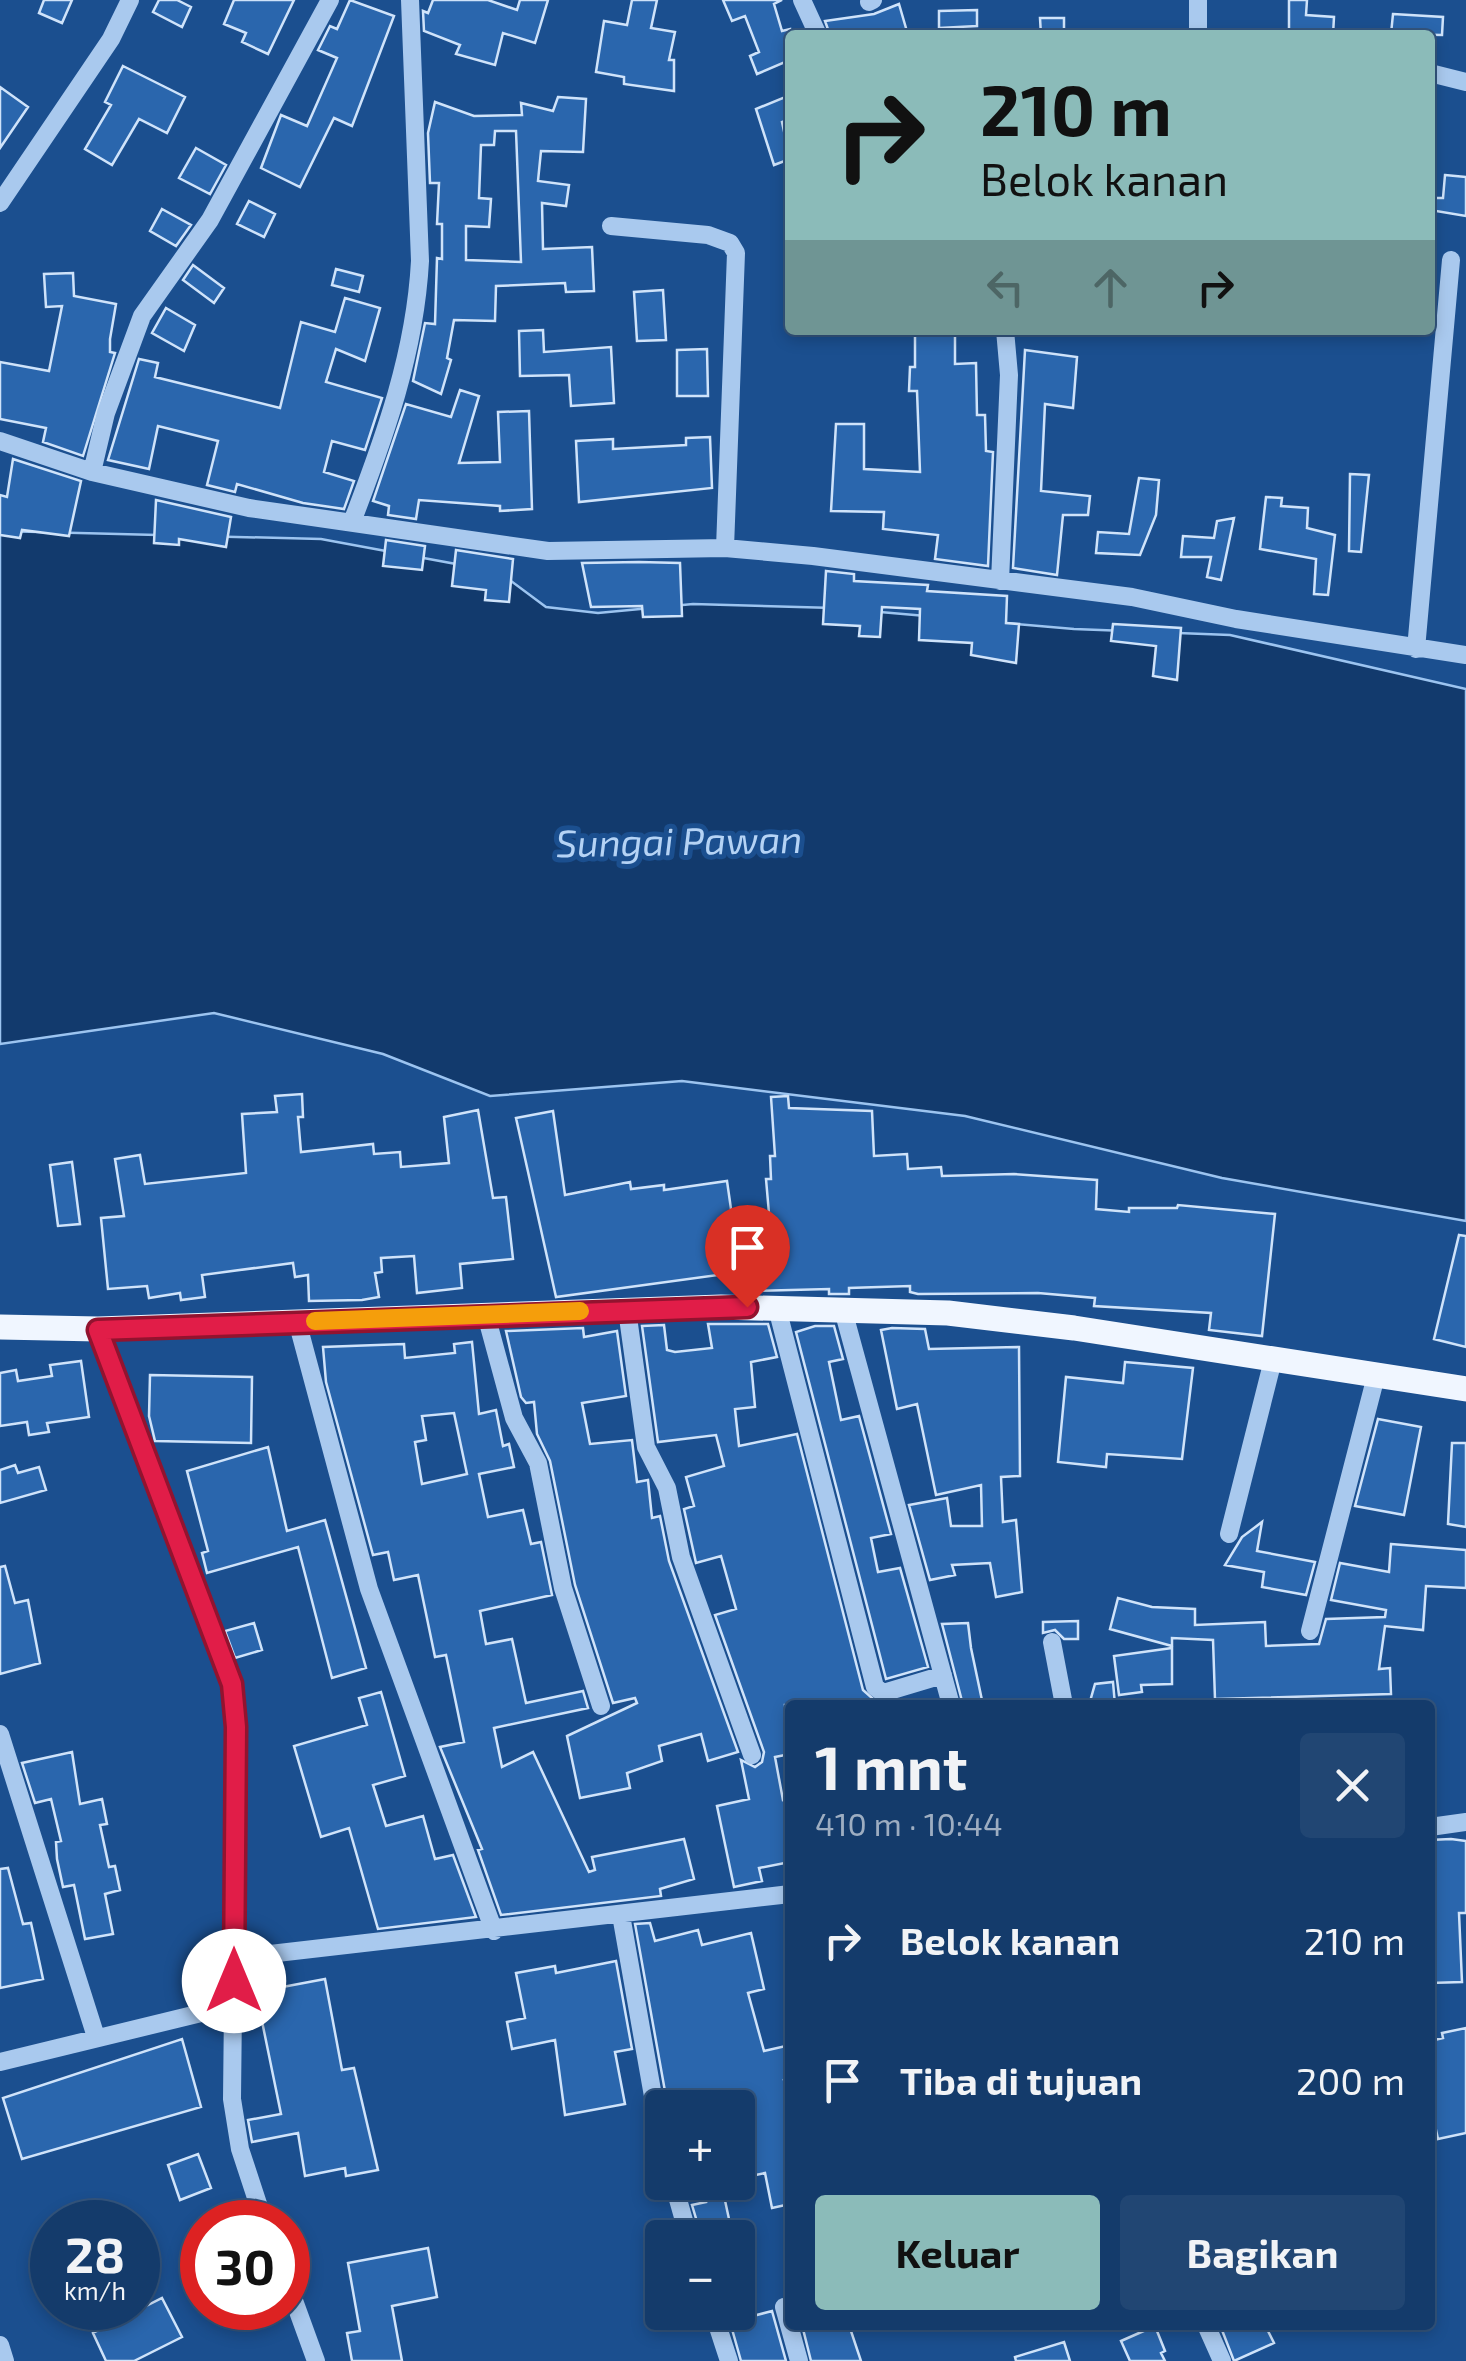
<!DOCTYPE html>
<html lang="id">
<meta charset="utf-8">
<style>
body{margin:0;font-family:"Exo 2",sans-serif;background:#214673;color:#f1f3f6;height:100vh;display:flex;flex-direction:column;font-size:38px;white-space:nowrap}
*{box-sizing:border-box;margin:0}
p{font-size:32px;color:#9dadc1}
.icon{flex:none;width:55px;height:55px;fill:none;stroke:currentColor;stroke-width:2;stroke-linecap:round;stroke-linejoin:round}
.map{position:relative;flex:1;overflow:hidden}
.drawer{position:absolute;left:785px;top:1700px;width:650px;height:630px;display:flex;flex-direction:column;background:#143b6b;border-radius:10px;box-shadow:0 5px 15px #0003,0 0 0 2px #33557e}
.drawer>*{flex:none}
.top-card{position:absolute;left:785px;top:30px;width:650px;height:305px;border-radius:10px;box-shadow:0 5px 15px #0003,0 0 0 2px #33557e;background:#8bbbb9;color:#111;overflow:hidden}
.buttons{position:absolute;left:645px;top:2090px;display:grid;gap:20px}
.buttons a{display:grid;place-items:center;width:110px;height:110px;border-radius:10px;background:#143b6b;box-shadow:0 5px 15px #0003,0 0 0 2px #33557e;font-size:50px}
.speed{position:absolute;left:30px;top:2200px;display:flex;gap:20px;font-size:50px;font-weight:700;text-align:center}
.speed>*{display:grid;place-content:center;width:130px;height:130px;border-radius:50%;background:#143b6b;box-shadow:0 5px 15px #0003,0 0 0 2px #33557e;line-height:1}
.speed small{font-size:25px;font-weight:400}
.speed .limit{border:15px solid #d22;background:#fff;color:#111}
.pin{position:absolute;display:grid;place-items:center;width:85px;height:85px;color:#fff;margin:-102px -42px;border-radius:50% 50% 50% 0;rotate:-45deg;box-shadow:0 0 10px #0007}
.pin .icon{rotate:45deg}
.me{position:absolute;width:110px;margin:-55px;rotate:0deg;stroke-linejoin:round;filter:drop-shadow(0 0 8px #0008)}
.turn{display:flex;align-items:center;gap:35px;height:210px;padding:0 30px;font-size:45px}
.turn .icon{width:130px;height:130px;stroke-width:2.5}
.turn b{display:block;font-size:70px;line-height:85px}
.lanes{display:flex;align-items:center;height:95px;padding:0 30px;background:#0003;justify-content:center;gap:50px;direction:ltr}
.lanes .off{opacity:.35}
.round{display:grid;place-items:center;flex:none;width:105px;height:105px;border-radius:10px;background:#214673}
.headline{display:flex;align-items:center;justify-content:space-between;height:170px;padding:0 30px}
h1{font-size:60px;font-weight:700;line-height:75px}
.button{display:flex;gap:20px;margin-top:auto;padding:20px 30px}
.button a{flex:1;height:115px;border-radius:10px;background:#8bbbb9;color:#111;font-size:40px;font-weight:700;line-height:115px;text-align:center}
.button a+a{background:#214673;color:#f1f3f6}
ul{padding:0;list-style:none}
li{display:flex;align-items:center;gap:30px;height:140px;padding:0 30px}
li div{flex:1}
li b{display:block;font-size:38px}
li em{font-style:normal}
.map>svg:first-child{display:block}
</style>
<div class="map">
<svg width="1466" height="2361" viewBox="0 0 1466 2361">
<rect width="100%" height="100%" fill="#1b4f8f"/>
<!-- water -->
<path fill="#123a6d" stroke="#9cc4f0" stroke-width="2.5" d="M 0,531 L 321,539 L 499,572 L 546,607 L 598,613 L 693,604 L 834,608 L 1074,629 L 1230,635 L 1466,689 L 1466,1221 L 1222,1178 L 965,1116 L 682,1081 L 490,1096 L 383,1054 L 214,1013 L 0,1044 Z"/>
<!-- building -->
<path fill="#2a66ad" stroke="#cfe3fa" stroke-width="2.5" fill-rule="evenodd" d="M 44,0 L 72,0 L 62,23 L 39,13 Z
M 159,0 L 177,0 L 191,7 L 182,27 L 153,12 Z
M 234,0 L 294,0 L 268,54 L 242,42 L 246,33 L 224,24 Z
M 350,0 L 394,16 L 352,126 L 334,118 L 300,187 L 261,168 L 281,115 L 307,126 L 337,58 L 318,50 L 330,26 L 337,29 Z
M 433,0 L 488,0 L 517,10 L 520,0 L 548,0 L 535,43 L 503,33 L 495,65 L 456,54 L 460,45 L 424,31 L 423,11 L 428,13 Z
M 632,0 L 657,0 L 651,28 L 675,32 L 669,60 L 674,60 L 674,91 L 624,84 L 624,77 L 596,72 L 604,21 L 627,25 Z
M 723,0 L 782,0 L 774,4 L 782,31 L 790,29 L 790,60 L 757,74 L 750,56 L 759,52 L 745,16 L 732,21 Z
M 1289,0 L 1307,0 L 1306,15 L 1334,17 L 1333,35 L 1289,35 Z
M 899,4 L 908,35 L 830,35 L 825,21 L 874,14 Z
M 977,10 L 977,26 L 939,28 L 939,11 Z
M 1393,14 L 1443,17 L 1442,35 L 1391,34 Z
M 1040,18 L 1064,18 L 1064,35 L 1041,35 Z
M 123,66 L 185,97 L 167,133 L 139,119 L 112,165 L 85,149 L 111,105 L 105,102 Z
M 0,87 L 28,107 L 0,148 Z
M 790,95 L 790,119 L 782,122 L 790,159 L 774,165 L 756,109 Z
M 558,97 L 586,99 L 583,152 L 541,151 L 538,181 L 569,185 L 566,206 L 542,203 L 543,249 L 592,247 L 594,291 L 566,292 L 565,283 L 496,286 L 495,321 L 454,320 L 447,358 L 451,360 L 441,394 L 413,381 L 425,323 L 435,324 L 437,258 L 442,259 L 442,224 L 437,224 L 439,183 L 430,183 L 428,133 L 435,102 L 474,116 L 522,115 L 521,103 L 553,111 ZM 495,131 L 516,131 L 521,262 L 466,260 L 466,226 L 489,227 L 491,199 L 479,198 L 481,145 L 494,145 Z
M 196,148 L 226,165 L 210,194 L 179,178 Z
M 1445,175 L 1466,177 L 1466,216 L 1430,210 L 1430,198 L 1443,198 Z
M 249,201 L 275,214 L 264,237 L 237,224 Z
M 162,209 L 191,225 L 176,246 L 150,231 Z
M 193,265 L 224,288 L 214,303 L 183,280 Z
M 336,269 L 363,276 L 359,292 L 332,285 Z
M 73,273 L 74,296 L 116,304 L 110,339 L 110,352 L 115,353 L 83,456 L 43,442 L 46,428 L 0,419 L 0,362 L 49,371 L 62,306 L 46,307 L 44,274 Z
M 663,290 L 666,340 L 637,341 L 634,292 Z
M 345,298 L 380,308 L 365,361 L 336,349 L 326,382 L 382,398 L 365,450 L 332,441 L 324,472 L 354,481 L 344,509 L 303,503 L 237,484 L 235,492 L 207,485 L 218,441 L 158,426 L 149,469 L 108,460 L 139,359 L 158,363 L 155,377 L 280,408 L 301,322 L 335,332 Z
M 166,308 L 195,325 L 184,351 L 152,333 Z
M 543,330 L 544,352 L 611,347 L 614,403 L 571,406 L 569,375 L 520,376 L 519,331 Z
M 915,330 L 955,330 L 955,364 L 976,363 L 977,415 L 985,415 L 986,451 L 993,452 L 988,566 L 935,559 L 938,535 L 883,529 L 884,512 L 831,511 L 836,424 L 864,424 L 864,469 L 920,472 L 917,391 L 909,391 L 910,367 L 915,367 Z
M 707,349 L 708,396 L 677,396 L 677,350 Z
M 1025,350 L 1077,357 L 1073,408 L 1045,404 L 1041,491 L 1090,496 L 1088,515 L 1063,515 L 1057,575 L 1013,568 Z
M 460,390 L 479,396 L 459,463 L 500,462 L 498,412 L 529,411 L 532,509 L 500,511 L 500,506 L 419,500 L 416,519 L 388,515 L 389,506 L 373,501 L 406,404 L 451,417 Z
M 710,437 L 712,488 L 579,502 L 576,441 L 613,439 L 613,449 L 686,445 L 686,438 Z
M 13,459 L 81,481 L 69,536 L 22,530 L 20,538 L 0,535 L 0,495 L 7,497 Z
M 1350,474 L 1369,475 L 1361,552 L 1349,551 Z
M 1139,478 L 1159,480 L 1156,515 L 1140,555 L 1096,553 L 1098,532 L 1129,534 Z
M 1266,497 L 1282,498 L 1281,506 L 1308,508 L 1307,528 L 1335,535 L 1328,595 L 1314,594 L 1316,559 L 1260,549 Z
M 156,500 L 231,517 L 226,547 L 179,539 L 179,545 L 154,543 Z
M 1234,518 L 1221,580 L 1207,577 L 1211,557 L 1181,557 L 1183,536 L 1214,538 L 1217,521 Z
M 386,540 L 425,546 L 422,570 L 383,566 Z
M 456,550 L 513,559 L 509,602 L 485,600 L 486,590 L 452,586 Z
M 639,562 L 680,563 L 682,616 L 643,617 L 642,606 L 591,607 L 582,563 Z
M 826,571 L 854,574 L 854,581 L 928,585 L 927,591 L 1007,596 L 1006,623 L 1019,624 L 1016,663 L 971,655 L 972,643 L 919,640 L 920,609 L 882,607 L 880,637 L 859,636 L 860,626 L 823,624 Z
M 1113,624 L 1181,628 L 1177,680 L 1153,676 L 1156,646 L 1111,641 Z
M 302,1094 L 303,1117 L 298,1117 L 301,1152 L 373,1144 L 374,1154 L 400,1152 L 401,1167 L 449,1163 L 444,1117 L 478,1110 L 493,1198 L 506,1197 L 513,1259 L 460,1264 L 462,1288 L 417,1293 L 414,1256 L 381,1258 L 382,1272 L 375,1273 L 379,1297 L 362,1300 L 309,1301 L 308,1275 L 295,1277 L 293,1263 L 202,1275 L 205,1297 L 181,1300 L 180,1293 L 149,1298 L 147,1286 L 108,1289 L 101,1218 L 124,1216 L 115,1159 L 140,1155 L 145,1184 L 246,1173 L 242,1114 L 277,1112 L 275,1096 Z
M 788,1096 L 789,1108 L 872,1111 L 874,1156 L 907,1154 L 908,1169 L 941,1167 L 942,1176 L 1014,1174 L 1097,1180 L 1096,1209 L 1129,1212 L 1129,1208 L 1177,1208 L 1178,1205 L 1275,1214 L 1262,1336 L 1209,1330 L 1211,1313 L 1094,1306 L 1095,1298 L 1038,1293 L 918,1294 L 910,1292 L 910,1286 L 849,1288 L 849,1294 L 829,1294 L 829,1289 L 748,1291 L 747,1272 L 774,1271 L 766,1179 L 771,1179 L 770,1156 L 775,1156 L 771,1097 Z
M 553,1111 L 565,1195 L 630,1182 L 631,1189 L 664,1185 L 664,1190 L 727,1181 L 740,1272 L 556,1297 L 516,1118 Z
M 72,1162 L 80,1224 L 58,1226 L 50,1165 Z
M 1459,1235 L 1466,1236 L 1466,1347 L 1434,1339 Z
M 708,1324 L 768,1324 L 777,1357 L 751,1362 L 755,1407 L 735,1409 L 739,1446 L 797,1434 L 863,1690 L 880,1705 L 785,1705 L 790,1754 L 775,1757 L 783,1800 L 790,1799 L 790,1862 L 759,1868 L 762,1881 L 734,1887 L 717,1806 L 749,1799 L 741,1760 L 755,1767 L 762,1762 L 764,1752 L 715,1615 L 736,1609 L 721,1556 L 696,1563 L 684,1509 L 694,1506 L 686,1477 L 724,1466 L 716,1435 L 658,1442 L 642,1326 L 664,1325 L 667,1350 L 675,1352 L 712,1348 Z
M 815,1326 L 834,1326 L 843,1359 L 829,1362 L 841,1420 L 859,1416 L 891,1534 L 871,1538 L 878,1572 L 900,1568 L 928,1667 L 886,1679 L 796,1332 Z
M 583,1328 L 584,1337 L 617,1331 L 626,1396 L 582,1403 L 590,1444 L 632,1440 L 637,1482 L 648,1480 L 652,1518 L 660,1516 L 669,1561 L 738,1752 L 708,1761 L 701,1734 L 659,1746 L 662,1761 L 627,1773 L 630,1788 L 580,1798 L 567,1736 L 637,1703 L 635,1698 L 613,1703 L 575,1585 L 550,1461 L 537,1434 L 534,1402 L 526,1403 L 521,1397 L 506,1331 Z
M 892,1328 L 925,1329 L 929,1349 L 1019,1347 L 1020,1476 L 1001,1477 L 1003,1522 L 1016,1520 L 1022,1592 L 996,1597 L 990,1563 L 952,1565 L 955,1575 L 930,1580 L 909,1505 L 947,1498 L 951,1526 L 982,1526 L 981,1485 L 936,1495 L 917,1404 L 897,1409 L 881,1330 Z
M 472,1342 L 479,1414 L 496,1410 L 503,1446 L 509,1444 L 514,1467 L 479,1474 L 488,1517 L 523,1510 L 531,1544 L 541,1542 L 552,1595 L 480,1611 L 486,1644 L 512,1639 L 526,1703 L 583,1691 L 588,1708 L 494,1728 L 502,1767 L 533,1752 L 589,1872 L 595,1870 L 592,1857 L 684,1839 L 694,1879 L 660,1889 L 661,1896 L 501,1915 L 478,1850 L 482,1849 L 440,1747 L 464,1742 L 446,1655 L 435,1657 L 418,1575 L 394,1580 L 388,1552 L 373,1555 L 326,1382 L 323,1347 L 404,1344 L 405,1358 L 455,1353 L 454,1344 ZM 454,1413 L 467,1474 L 422,1484 L 415,1442 L 426,1440 L 422,1416 Z
M 81,1361 L 89,1417 L 47,1423 L 49,1432 L 29,1435 L 27,1422 L 0,1426 L 0,1373 L 16,1370 L 18,1381 L 52,1376 L 50,1365 Z
M 1125,1362 L 1193,1368 L 1182,1459 L 1107,1454 L 1106,1467 L 1058,1462 L 1066,1377 L 1123,1383 Z
M 150,1375 L 252,1377 L 251,1443 L 155,1441 L 149,1416 Z
M 1378,1419 L 1421,1427 L 1404,1515 L 1355,1506 Z
M 1452,1443 L 1466,1443 L 1466,1527 L 1448,1524 Z
M 268,1447 L 287,1531 L 325,1520 L 366,1668 L 332,1678 L 298,1547 L 207,1573 L 202,1553 L 208,1551 L 187,1471 Z
M 15,1465 L 18,1473 L 39,1467 L 46,1490 L 0,1503 L 0,1470 Z
M 1262,1522 L 1257,1551 L 1315,1562 L 1306,1595 L 1262,1587 L 1264,1572 L 1225,1565 L 1242,1537 Z
M 1391,1544 L 1466,1550 L 1466,1588 L 1426,1586 L 1423,1630 L 1385,1626 L 1379,1669 L 1390,1668 L 1391,1694 L 1215,1699 L 1213,1640 L 1172,1638 L 1172,1646 L 1110,1629 L 1118,1598 L 1152,1607 L 1195,1609 L 1195,1625 L 1265,1622 L 1266,1646 L 1319,1644 L 1326,1619 L 1385,1617 L 1386,1610 L 1331,1600 L 1340,1563 L 1389,1572 Z
M 5,1566 L 15,1603 L 28,1600 L 40,1663 L 0,1674 L 0,1567 Z
M 1078,1621 L 1078,1639 L 1064,1639 L 1055,1630 L 1043,1633 L 1043,1622 Z
M 254,1623 L 262,1650 L 235,1658 L 225,1631 Z
M 968,1623 L 971,1648 L 983,1705 L 963,1705 L 942,1624 Z
M 1172,1648 L 1172,1684 L 1141,1685 L 1142,1692 L 1119,1695 L 1114,1656 Z
M 1113,1682 L 1115,1705 L 1089,1705 L 1095,1684 Z
M 381,1692 L 405,1776 L 373,1785 L 386,1826 L 423,1816 L 435,1859 L 453,1855 L 476,1917 L 378,1929 L 349,1828 L 321,1837 L 294,1746 L 367,1725 L 359,1698 Z
M 72,1752 L 80,1804 L 102,1799 L 107,1824 L 100,1825 L 109,1867 L 115,1866 L 120,1890 L 105,1894 L 113,1934 L 85,1939 L 74,1885 L 63,1887 L 57,1859 L 56,1842 L 61,1841 L 51,1799 L 35,1803 L 22,1763 Z
M 1451,1839 L 1466,1841 L 1466,1913 L 1459,1913 L 1462,1982 L 1430,1983 L 1430,1840 Z
M 8,1868 L 23,1924 L 31,1923 L 43,1979 L 0,1988 L 0,1869 Z
M 650,1923 L 655,1941 L 698,1930 L 702,1945 L 751,1933 L 764,1989 L 748,1993 L 764,2051 L 790,2045 L 790,2079 L 784,2080 L 790,2106 L 790,2204 L 772,2208 L 765,2173 L 751,2176 L 738,2131 L 738,2091 L 668,2108 L 635,1924 Z
M 616,1961 L 632,2049 L 615,2052 L 625,2104 L 565,2115 L 555,2040 L 512,2049 L 507,2022 L 525,2018 L 516,1973 L 555,1966 L 556,1973 Z
M 325,1979 L 342,2070 L 354,2068 L 378,2170 L 346,2176 L 345,2168 L 305,2176 L 298,2133 L 252,2142 L 248,2120 L 281,2114 L 256,1992 Z
M 1466,2028 L 1466,2133 L 1438,2139 L 1430,2103 L 1430,2041 L 1443,2038 L 1442,2033 Z
M 182,2039 L 201,2107 L 22,2159 L 3,2098 Z
M 198,2154 L 211,2188 L 180,2200 L 168,2165 Z
M 701,2182 L 721,2182 L 729,2219 L 698,2225 L 692,2205 L 706,2202 Z
M 428,2248 L 437,2297 L 392,2306 L 402,2361 L 352,2361 L 347,2333 L 360,2331 L 348,2263 Z
M 162,2298 L 182,2337 L 134,2361 L 106,2361 L 93,2333 Z
M 772,2311 L 786,2361 L 741,2361 L 730,2322 Z
M 802,2325 L 849,2325 L 861,2361 L 811,2361 Z
M 1220,2325 L 1265,2325 L 1274,2343 L 1234,2361 Z
M 1155,2326 L 1165,2351 L 1161,2353 L 1165,2361 L 1130,2361 L 1121,2341 Z
M 1064,2342 L 1070,2361 L 1016,2361 L 1015,2357 Z"/>
<g fill="none" stroke-linecap="round" stroke-linejoin="round">
<!-- minor -->
<path stroke="#a9c9ee" stroke-width="18" d="M 802,0 L 818,35
M 869,2 L 873,0
M 1198,35 L 1198,0
M 1430,73 L 1466,82
M 0,203 L 111,39 L 130,0
M 611,226 L 708,235 L 730,243 L 736,253 L 725,548
M 0,441 L 92,472 L 249,508 L 548,551 L 725,548 L 813,556 L 1132,597 L 1236,619 L 1466,655
M 92,472 L 106,413 L 142,316 L 210,220 L 330,0
M 352,522 C 385,436 415,353 420,261 L 410,0
M 1000,581 L 1009,375 L 1005,330
M 1416,649 L 1451,260
M 777,1308 L 875,1687 L 883,1693 L 943,1675
M 627,1310 L 646,1447 L 667,1488 L 681,1557 L 752,1755
M 843,1310 L 951,1705
M 486,1315 L 514,1418 L 538,1463 L 563,1588 L 601,1706
M 297,1321 L 369,1589 L 494,1931
M 98,1329 L 232,1684 L 236,1727 L 232,2099 L 240,2149 L 264,2222
M 1229,1534 L 1273,1360
M 1310,1631 L 1376,1376
M 1052,1642 L 1064,1705
M 0,1734 L 96,2037
M 1430,1827 L 1466,1822
M 621,1915 L 662,2147
M 234,1958 L 790,1894
M 0,2062 L 234,2005
M 673,2182 L 689,2238
M 288,2284 L 316,2361
M 784,2307 L 799,2361
M 713,2312 L 729,2361
M 1206,2325 L 1222,2361
M 0,2345 L 5,2361"/>
<!-- major -->
<path stroke="#f0f6ff" stroke-width="25" d="M 0,1327 L 98,1329 L 721,1307 L 948,1313 L 1074,1328 L 1466,1389"/>
</g>
<g fill="none" stroke-linecap="round" stroke-linejoin="round">
<defs>
<path id="route" d="M 234,1981 L 236,1727 L 232,1684 L 98,1330 L 747,1307"/>
</defs>
<!-- route casing -->
<use href="#route" stroke="#92132f" stroke-width="25"/>
<!-- route -->
<use href="#route" stroke="#e11d48" stroke-width="18"/>
<!-- slow -->
<path stroke="#f59e0b" stroke-width="18" d="M 315,1321 L 580,1311"/>
</g>
<g text-anchor="middle" stroke-width="10" stroke-linejoin="round" paint-order="stroke">
<!-- water labels -->
<g font-size="38" font-style="italic" fill="#b5d3f5" stroke="#1b4f8f">
<text transform="translate(679 842) rotate(-1)" y="13">Sungai Pawan</text>
</g>
</g>
</svg>
<div class="buttons">
<a>+</a>
<a>−</a>
</div>
<div class="speed"><div>28<small>km/h</small></div><div class="limit">30</div></div>
<div class="pin" style="left:747px;top:1307px;background:#d93025"><svg class="icon" aria-label="arrive" viewBox="0 0 24 24"><path d="M6 21V4h12l-3 4 3 4H6"/></svg></div>
<svg class="me" style="left:234px;top:1981px" viewBox="-20 -20 40 40"><circle r="19" fill="#fff"/><path d="M0-13L10 11 0 6-10 11z" fill="#e11d48"/></svg>
<div class="top-card">
<div class="turn"><svg class="icon" aria-label="right" viewBox="0 0 24 24"><path d="M7 20v-9h11M14 6l5 5-5 5"/></svg><div><b>210 m</b>Belok kanan</div></div>
<div class="lanes"><svg class="icon off" aria-label="left" viewBox="0 0 24 24"><path d="M17 20v-9H6M10 6l-5 5 5 5"/></svg><svg class="icon off" aria-label="ahead" viewBox="0 0 24 24"><path d="M12 20V5M6 11l6-6 6 6"/></svg><svg class="icon" aria-label="right" viewBox="0 0 24 24"><path d="M7 20v-9h11M14 6l5 5-5 5"/></svg></div>
</div>
<section class="drawer">
<div class="headline"><div><h1>1 mnt</h1><p>410 m · 10:44</p></div><a class="round"><svg class="icon" aria-label="close" viewBox="0 0 24 24"><path d="M6 6l12 12M18 6L6 18"/></svg></a></div>
<ul>
<li><svg class="icon" aria-label="right" viewBox="0 0 24 24"><path d="M7 20v-9h11M14 6l5 5-5 5"/></svg><div><b>Belok kanan</b></div><em>210 m</em></li>
<li><svg class="icon" aria-label="arrive" viewBox="0 0 24 24"><path d="M6 21V4h12l-3 4 3 4H6"/></svg><div><b>Tiba di tujuan</b></div><em>200 m</em></li>
</ul>
<div class="button"><a>Keluar</a><a>Bagikan</a></div>
</section>
</div>
